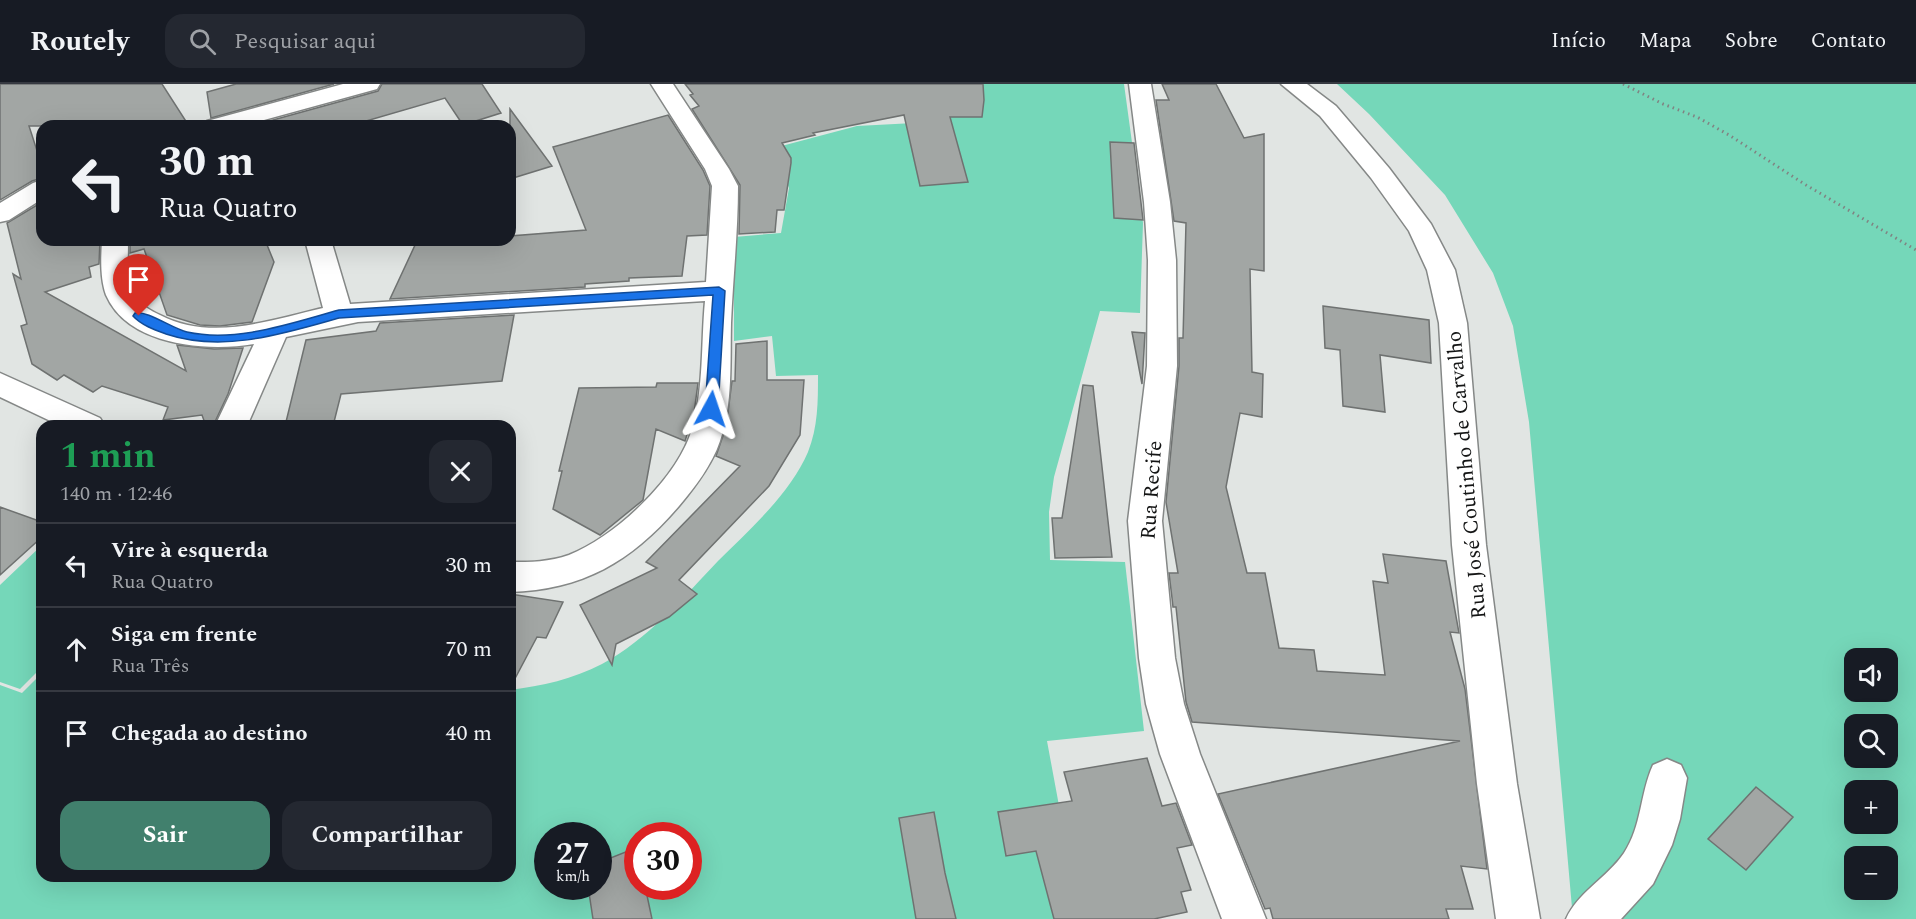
<!DOCTYPE html>
<html lang="pt">
<meta charset="utf-8">
<style>
body{margin:0;font-family:Spectral,serif;background:#242831;color:#f1f3f6;height:100vh;display:flex;flex-direction:column;font-size:22px;white-space:nowrap}
*{box-sizing:border-box;margin:0}
p{font-size:20px;color:#9ea1a6}
.icon{flex:none;width:33px;height:33px;fill:none;stroke:currentColor;stroke-width:2;stroke-linecap:round;stroke-linejoin:round}
.map{position:relative;flex:1;overflow:hidden}
.side{position:absolute;left:36px;top:336px;width:480px;height:462px;display:flex;flex-direction:column;background:#171b24;border-radius:18px;box-shadow:0 6px 24px #0002}
.side>*{flex:none}
.hud{position:absolute;left:36px;top:36px;width:480px;height:126px;border-radius:18px;box-shadow:0 6px 24px #0002;background:#171b24;color:#f1f3f6;overflow:hidden}
.fabs{position:absolute;left:1844px;top:564px;display:grid;gap:12px}
.fabs a{display:grid;place-items:center;width:54px;height:54px;border-radius:12px;background:#171b24;box-shadow:0 6px 24px #0002;font-size:30px}
.speed{position:absolute;left:534px;top:738px;display:flex;gap:12px;font-size:30px;font-weight:700;text-align:center}
.speed>*{display:grid;place-content:center;width:78px;height:78px;border-radius:50%;background:#171b24;box-shadow:0 6px 24px #0002;line-height:1}
.speed small{font-size:15px;font-weight:400}
.speed .limit{border:9px solid #d22;background:#fff;color:#111}
.pin{position:absolute;display:grid;place-items:center;width:51px;height:51px;color:#fff;margin:-62px -26px;border-radius:50% 50% 50% 0;rotate:-45deg;box-shadow:0 0 6px #0007}
.pin .icon{rotate:45deg}
.me{position:absolute;width:66px;margin:-33px;rotate:5deg;stroke-linejoin:round;filter:drop-shadow(0 0 4px #0008)}
.turn{display:flex;align-items:center;gap:21px;height:126px;padding:0 24px;font-size:27px}
.turn .icon{width:78px;height:78px;stroke-width:2.5}
.turn b{display:block;font-size:42px;line-height:51px}
.round{display:grid;place-items:center;flex:none;width:63px;height:63px;border-radius:18px;background:#242831}
.head{display:flex;align-items:center;justify-content:space-between;height:102px;padding:0 24px}
h1{font-size:36px;font-weight:700;line-height:45px;color:#1e9e55}
.primary-button{display:flex;gap:12px;margin-top:auto;padding:12px 24px}
.primary-button a{flex:1;height:69px;border-radius:18px;background:#41806d;color:#fff;font-size:24px;font-weight:700;line-height:69px;text-align:center}
.primary-button a+a{background:#242831;color:#f1f3f6}
ul{padding:0;list-style:none}
li{display:flex;align-items:center;gap:18px;height:84px;padding:0 24px;border-top:2px solid #363941}
li div{flex:1}
li b{display:block;font-size:22px}
li em{font-style:normal}
header{display:flex;align-items:center;gap:36px;box-sizing:border-box;height:84px;padding:0 30px;background:#171b24;border-bottom:2px solid #363941}
header strong{font-size:28px}
nav{display:flex;gap:33px;margin-inline-start:auto;font-size:21px}
.search{width:420px;height:54px;background:#242831;display:flex;align-items:center;gap:15px;box-sizing:border-box;padding:0 21px;border-radius:18px;color:#9ea1a6;font-size:22px}
.map>svg:first-child{display:block}
</style>
<header>
<strong>Routely</strong>
<div class="search"><svg class="icon" aria-label="search" viewBox="0 0 24 24"><circle cx="10" cy="10" r="6"/><path d="M15 15l6 6"/></svg>Pesquisar aqui</div>
<nav><a>Início</a><a>Mapa</a><a>Sobre</a><a>Contato</a></nav>
</header>
<div class="map">
<svg width="1916" height="835" viewBox="0 0 1916 835">
<rect width="100%" height="100%" fill="#e1e5e3"/>
<!-- green -->
<path fill="#75d7b9" fill-rule="evenodd" d="M 951,0 L 1124,0 L 1143,139 L 1140,229 L 1100,227 L 1054,393 L 1049,428 L 1050,476 L 1125,478 L 1144,647 L 1047,657 L 1080,835 L 0,835 L 0,601 L 22,609 L 42,589 L 42,792 L 510,792 L 510,606 C 542,602 573,595 602,580 C 648,555 683,514 718,477 C 750,445 790,410 808,368 C 818,343 818,318 818,291 L 776,292 L 772,252 L 734,257 L 734,153 L 781,149 L 789,104 L 774,64 L 857,42 L 914,39 ZM 548,752 L 598,752 L 598,802 L 548,802 ZM 638,752 L 688,752 L 688,802 L 638,802 Z
M 1337,0 L 1916,0 L 1916,835 L 1573,835 L 1529,338 L 1513,242 L 1493,189 L 1445,111 L 1369,30 ZM 1854,574 L 1887,574 L 1887,608 L 1854,608 ZM 1854,640 L 1887,640 L 1887,674 L 1854,674 ZM 1854,706 L 1887,706 L 1887,740 L 1854,740 ZM 1854,772 L 1887,772 L 1887,806 L 1854,806 Z
M 42,461 L 42,583 L 20,605 L 0,598 L 0,501 Z"/>
<!-- building -->
<path fill="#a2a6a4" stroke="#6f7271" stroke-width="1.5" d="M 0,0 L 162,0 L 189,42 L 29,42 L 42,82 L 42,94 L 32,97 L 0,116 Z
M 236,0 L 334,0 L 211,34 L 207,8 Z
M 382,0 L 482,0 L 501,29 L 463,41 L 445,14 L 349,42 L 251,42 L 378,7 Z
M 685,0 L 983,0 L 984,16 L 982,33 L 950,33 L 968,98 L 920,102 L 904,31 L 813,49 L 815,51 L 782,59 L 791,74 L 791,79 L 784,126 L 777,126 L 775,148 L 739,150 L 740,101 L 692,25 L 699,22 L 690,11 L 693,10 Z
M 1162,0 L 1216,0 L 1244,54 L 1264,50 L 1264,187 L 1250,185 L 1252,288 L 1263,290 L 1262,333 L 1240,329 L 1226,403 L 1247,489 L 1265,489 L 1279,564 L 1314,566 L 1317,587 L 1385,591 L 1373,497 L 1388,499 L 1383,470 L 1446,477 L 1459,549 L 1450,548 L 1465,605 L 1487,785 L 1461,782 L 1473,825 L 1446,825 L 1449,835 L 1273,835 L 1270,824 L 1265,825 L 1218,710 L 1460,657 L 1192,638 L 1186,618 L 1176,523 L 1173,523 L 1172,514 L 1169,489 L 1178,489 L 1166,418 L 1179,282 L 1179,254 L 1183,254 L 1186,139 L 1174,137 L 1156,16 L 1169,16 Z
M 510,25 L 552,82 L 510,95 Z
M 668,31 L 703,86 L 710,102 L 707,151 L 687,152 L 682,192 L 629,194 L 629,197 L 585,200 L 585,203 L 390,215 L 416,159 L 510,156 L 510,152 L 586,146 L 553,63 Z
M 1110,58 L 1134,59 L 1143,136 L 1114,134 Z
M 42,118 L 42,156 L 100,156 L 99,180 L 89,183 L 91,193 L 45,208 L 186,287 L 177,261 L 214,265 L 243,264 L 228,310 L 213,342 L 206,342 L 202,331 L 163,336 L 168,323 L 102,302 L 93,308 L 64,291 L 57,296 L 32,280 L 21,242 L 27,240 L 13,190 L 21,195 L 7,139 Z
M 130,156 L 265,156 L 274,178 L 252,238 L 220,242 L 200,241 L 167,231 L 144,165 L 130,169 Z
M 1323,222 L 1429,236 L 1431,279 L 1380,271 L 1385,328 L 1343,322 L 1340,266 L 1325,264 Z
M 514,231 L 502,297 L 341,310 L 333,342 L 285,342 L 306,256 L 376,247 L 380,239 Z
M 1132,248 L 1145,249 L 1142,300 Z
M 767,257 L 767,296 L 804,296 L 800,351 L 769,402 L 679,496 L 697,510 L 669,533 L 616,560 L 612,581 L 580,521 L 657,484 L 646,478 L 740,382 L 716,372 L 726,343 L 732,297 L 735,297 L 736,260 Z
M 657,299 L 698,299 L 694,329 L 685,357 L 656,345 L 643,416 L 600,451 L 553,425 L 562,387 L 559,387 L 579,304 L 656,303 Z
M 1083,301 L 1093,302 L 1112,473 L 1055,474 L 1052,434 L 1062,434 Z
M 0,423 L 42,438 L 42,453 L 0,491 Z
M 510,510 L 563,518 L 546,554 L 537,553 L 510,604 Z
M 1147,674 L 1162,722 L 1176,719 L 1192,761 L 1177,764 L 1191,806 L 1181,808 L 1187,828 L 1154,835 L 1054,835 L 1036,767 L 1006,772 L 998,728 L 1072,717 L 1064,688 Z
M 1756,703 L 1793,733 L 1746,786 L 1708,755 Z
M 934,728 L 945,789 L 956,835 L 916,835 L 899,734 Z
M 638,763 L 638,802 L 645,802 L 652,835 L 593,835 L 588,802 L 598,802 L 598,779 Z"/>
<g fill="none" stroke-linecap="round" stroke-linejoin="round">
<defs>
<path id="minor" d="M 343,0 L 380,0 L 377,5 L 242,42 L 203,42 L 207,37 Z
M 651,0 L 673,0 L 729,85 L 738,102 C 738,148 733,193 731,239 C 730,278 733,319 720,357 C 712,381 695,403 679,422 C 632,477 583,506 510,508 L 510,478 C 530,478 550,478 569,471 C 616,452 678,394 692,345 C 704,304 701,259 705,217 L 358,238 L 286,253 L 247,342 L 215,342 L 254,260 C 207,268 128,262 106,211 C 100,194 101,174 102,156 L 128,156 C 128,173 126,196 135,211 C 139,220 151,227 160,231 C 212,258 270,236 323,224 L 305,156 L 331,156 L 350,220 L 706,198 L 712,102 L 705,85 Z
M 1129,0 L 1151,0 L 1170,118 L 1176,176 L 1177,282 L 1162,437 L 1175,574 L 1184,620 L 1200,670 L 1266,835 L 1222,835 L 1160,670 L 1146,620 L 1139,574 L 1128,437 L 1147,282 L 1148,176 L 1144,118 Z
M 1281,0 L 1307,0 L 1336,22 L 1389,84 L 1431,140 L 1455,186 L 1467,239 L 1486,461 L 1517,700 L 1540,835 L 1496,835 L 1477,700 L 1452,461 L 1439,239 L 1427,186 L 1409,147 L 1371,94 L 1320,32 Z
M 42,96 L 42,115 L 9,136 L 0,138 L 0,119 L 33,99 Z
M 0,289 L 100,334 L 105,342 L 61,342 L 0,313 Z
M 1667,675 L 1681,681 L 1687,694 L 1680,735 L 1672,761 L 1653,800 L 1621,835 L 1566,835 C 1578,808 1607,794 1624,769 C 1642,742 1640,709 1653,681 Z"/>
</defs>
<!-- minor casing -->
<use href="#minor" stroke="#858887" stroke-width="3"/>
<!-- path -->
<path stroke="#808382" stroke-width="3" stroke-dasharray="1.5 4" stroke-linecap="butt" d="M 1623,0 L 1663,20 L 1697,33 L 1729,51 L 1806,101 L 1916,166"/>
<!-- minor -->
<use href="#minor" fill="#fff" fill-rule="evenodd"/>
</g>
<!-- route -->
<path fill="#1a73e8" stroke="#114b97" stroke-width="1.5" d="M 719,203 L 725,207 L 718,325 L 711,329 L 705,325 L 713,211 L 339,234 C 282,250 223,269 166,250 C 155,246 141,241 133,232 L 135,229 C 147,226 173,245 187,248 C 237,259 291,239 339,226 Z"/>
<g text-anchor="middle" stroke-width="5" stroke-linejoin="round" paint-order="stroke">
<!-- street labels -->
<g font-size="21" fill="#141515" stroke="#fff">
<text transform="translate(1466 391) rotate(-95)" y="7">Rua José Coutinho de Carvalho</text>
<text transform="translate(1151 406) rotate(-86)" y="7">Rua Recife</text>
</g>
</g>
</svg>
<div class="fabs">
<a><svg class="icon" aria-label="sound" viewBox="0 0 24 24"><path d="M4 9h4l5-4v14l-5-4H4zM17 9q2 3 0 6"/></svg></a>
<a><svg class="icon" aria-label="search" viewBox="0 0 24 24"><circle cx="10" cy="10" r="6"/><path d="M15 15l6 6"/></svg></a>
<a>+</a>
<a>−</a>
</div>
<div class="speed"><div>27<small>km/h</small></div><div class="limit">30</div></div>
<div class="pin" style="left:139px;top:232px;background:#d93025"><svg class="icon" aria-label="arrive" viewBox="0 0 24 24"><path d="M6 21V4h12l-3 4 3 4H6"/></svg></div>
<svg class="me" style="left:711px;top:325px" viewBox="-20 -20 40 40"><path d="M0-17L14 15 0 8-14 15z" fill="#1a73e8" stroke="#fff" stroke-width="4"/></svg>
<div class="hud">
<div class="turn"><svg class="icon" aria-label="left" viewBox="0 0 24 24"><path d="M17 20v-9H6M10 6l-5 5 5 5"/></svg><div><b>30 m</b>Rua Quatro</div></div>
</div>
<section class="side">
<div class="head"><div><h1>1 min</h1><p>140 m · 12:46</p></div><a class="round"><svg class="icon" aria-label="close" viewBox="0 0 24 24"><path d="M6 6l12 12M18 6L6 18"/></svg></a></div>
<ul>
<li><svg class="icon" aria-label="left" viewBox="0 0 24 24"><path d="M17 20v-9H6M10 6l-5 5 5 5"/></svg><div><b>Vire à esquerda</b><p>Rua Quatro</p></div><em>30 m</em></li>
<li><svg class="icon" aria-label="ahead" viewBox="0 0 24 24"><path d="M12 20V5M6 11l6-6 6 6"/></svg><div><b>Siga em frente</b><p>Rua Três</p></div><em>70 m</em></li>
<li><svg class="icon" aria-label="arrive" viewBox="0 0 24 24"><path d="M6 21V4h12l-3 4 3 4H6"/></svg><div><b>Chegada ao destino</b></div><em>40 m</em></li>
</ul>
<div class="primary-button"><a>Sair</a><a>Compartilhar</a></div>
</section>
</div>
